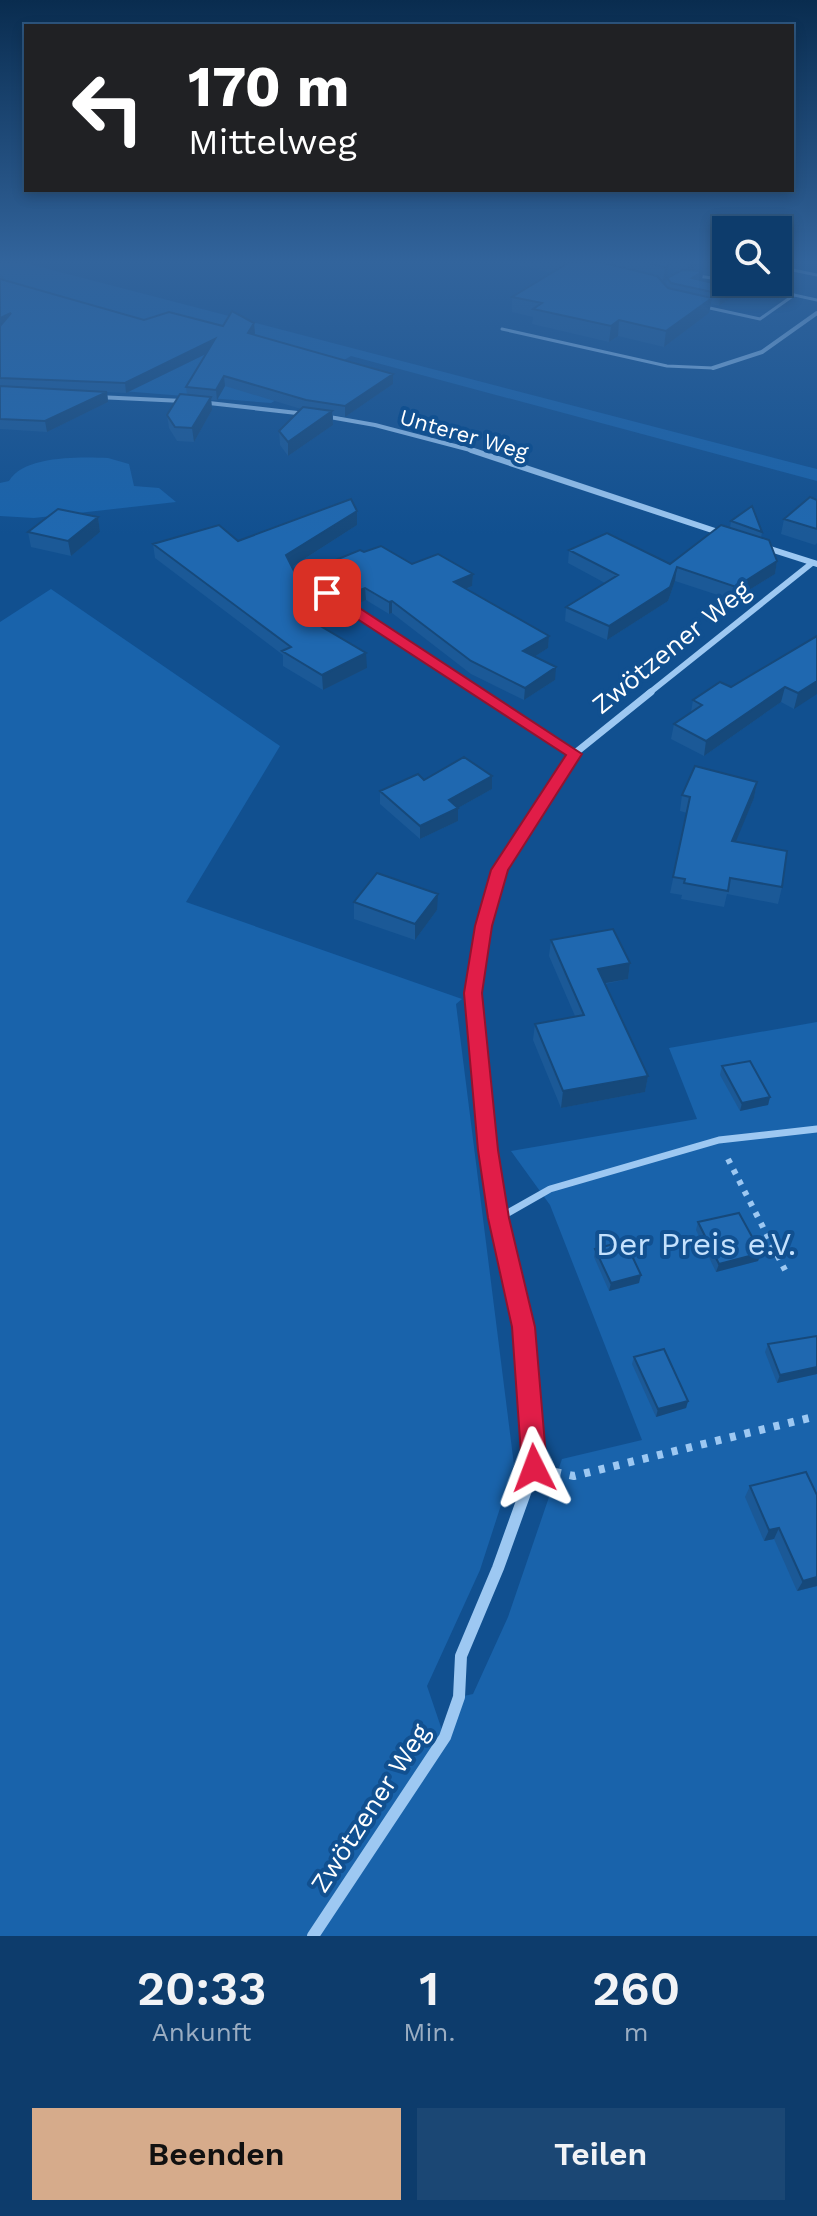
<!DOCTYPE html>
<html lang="de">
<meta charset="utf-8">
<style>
body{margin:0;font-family:"Work Sans",sans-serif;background:#1b4774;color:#f1f3f6;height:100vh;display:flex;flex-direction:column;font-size:30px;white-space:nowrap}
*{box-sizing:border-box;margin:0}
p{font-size:26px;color:#9aadc2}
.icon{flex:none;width:44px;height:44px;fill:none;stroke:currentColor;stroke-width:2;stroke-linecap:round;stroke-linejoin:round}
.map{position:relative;height:1936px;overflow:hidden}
.side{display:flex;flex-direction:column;background:#0d3c6c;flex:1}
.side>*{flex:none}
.banner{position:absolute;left:24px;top:24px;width:770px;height:168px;border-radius:0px;box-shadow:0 4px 12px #0003,0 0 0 2px #2d567f;background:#202124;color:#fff;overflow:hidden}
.buttons{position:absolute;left:712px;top:216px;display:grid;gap:16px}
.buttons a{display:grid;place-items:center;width:80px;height:80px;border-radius:0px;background:#0d3c6c;box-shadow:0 4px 12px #0003,0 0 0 2px #2d567f;font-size:40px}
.pin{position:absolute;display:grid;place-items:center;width:68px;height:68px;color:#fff;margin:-34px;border-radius:16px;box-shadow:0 4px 12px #0006}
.me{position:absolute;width:88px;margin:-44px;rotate:357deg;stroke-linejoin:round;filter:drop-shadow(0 0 6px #0008)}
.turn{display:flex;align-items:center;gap:28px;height:168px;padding:0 32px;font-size:36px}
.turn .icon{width:104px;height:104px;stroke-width:2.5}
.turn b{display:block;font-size:56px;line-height:68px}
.eta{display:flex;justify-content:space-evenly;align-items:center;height:136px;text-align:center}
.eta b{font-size:48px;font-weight:600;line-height:56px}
.action{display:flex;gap:16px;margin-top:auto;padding:16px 32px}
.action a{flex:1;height:92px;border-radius:0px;background:#d6ab8b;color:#111;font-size:32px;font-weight:600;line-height:92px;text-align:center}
.action a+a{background:#1b4774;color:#f1f3f6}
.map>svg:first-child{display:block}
</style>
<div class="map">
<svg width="817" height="1936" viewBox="0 0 817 1936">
<rect width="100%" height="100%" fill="#115090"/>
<!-- green -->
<path fill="#1963ab" d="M 0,263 L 25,263 L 805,466 L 817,469 L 817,481 L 351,356 L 271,403 L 97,389 L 0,283 Z
M 108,458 L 129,464 L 134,486 L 159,488 L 176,502 L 34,518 L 0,516 L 0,483 L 9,481 C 24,455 82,457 108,458 Z
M 51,589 L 280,746 L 186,902 L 462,999 L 456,1004 L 514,1465 L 480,1570 L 427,1686 L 444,1736 L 459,1697 L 473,1694 L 508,1617 L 562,1459 L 642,1440 L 550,1205 L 511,1151 L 697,1119 L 669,1048 L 817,1022 L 817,1936 L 0,1936 L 0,622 Z"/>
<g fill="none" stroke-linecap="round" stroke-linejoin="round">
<!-- path-far1 -->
<path stroke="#9dc8f2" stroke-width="6" stroke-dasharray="5 7" stroke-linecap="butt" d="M 728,1159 L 786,1272"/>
<!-- path -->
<path stroke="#9dc8f2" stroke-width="8" stroke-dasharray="6 9" stroke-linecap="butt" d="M 555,1472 L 574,1476 L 817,1416"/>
<!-- lane-far1 -->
<path stroke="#9dc8f2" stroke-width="3" d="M 778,267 L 817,275
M 698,276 L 726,280
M 735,282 L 817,300
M 705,307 L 760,319 L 794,295
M 502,329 L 667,366 L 713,368"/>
<!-- lane -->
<path stroke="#9dc8f2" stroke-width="7" d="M 499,1218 L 550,1189 L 719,1140 L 817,1129"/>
<!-- street-far4 -->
<path stroke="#9dc8f2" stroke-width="4" d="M 713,368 L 762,352 L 817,313
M 97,397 L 183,401
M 200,402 L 306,414
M 324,416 L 375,425 L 478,452"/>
<!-- street-far3 -->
<path stroke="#9dc8f2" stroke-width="6" d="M 471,450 L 721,533
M 764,547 L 817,564
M 333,597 L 482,694
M 648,694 L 812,563"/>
<!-- street-far2 -->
<path stroke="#9dc8f2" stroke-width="7" d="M 479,692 L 574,754
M 474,1008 L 473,993 L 483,926 L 500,870 L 574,754 L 651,692"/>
<!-- street-far1 -->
<path stroke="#9dc8f2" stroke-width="9" d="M 474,1006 L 488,1150 L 499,1218 L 524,1327 L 530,1413"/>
<!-- street -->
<path stroke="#9dc8f2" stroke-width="12" d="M 313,1936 L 445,1737 L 459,1697 L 461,1656 L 498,1568 L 534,1468 L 530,1411"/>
</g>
<!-- wall -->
<path fill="#1b5997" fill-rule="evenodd" d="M 509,263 L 726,263 L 714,275 L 703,274 L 702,280 L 729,299 L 719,306 L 711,304 L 709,313 L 664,347 L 618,336 L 609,342 L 532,324 L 533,317 L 512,312 L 512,297 L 552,273 ZM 702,264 L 701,271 L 691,270 ZM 668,269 L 679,271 L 667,278 L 666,286 L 663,282 L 667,279 Z
M 0,275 L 3,276 L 4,280 L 144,320 L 223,326 L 255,333 L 254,335 L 393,384 L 345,417 L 333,415 L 333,425 L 288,456 L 280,445 L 279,431 L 301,409 L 225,386 L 217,400 L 211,400 L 212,410 L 194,442 L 177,441 L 169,428 L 167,415 L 187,394 L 186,387 L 206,354 L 126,393 L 107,392 L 108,402 L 47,432 L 0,429 Z
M 817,500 L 817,543 L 815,545 L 781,534 L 784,519 Z
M 98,517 L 100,532 L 71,556 L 31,547 L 28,532 Z
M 731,521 L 762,532 L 761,538 L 777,561 L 775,574 L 733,600 L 675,581 L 668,601 L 607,640 L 565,621 L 566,607 L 605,583 L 568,563 L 569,550 L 670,564 L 730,528 Z
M 357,525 L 292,567 L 295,573 L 317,580 L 316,568 L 364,552 L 412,564 L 473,574 L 472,586 L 466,589 L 549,636 L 548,648 L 534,657 L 555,680 L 524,700 L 471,674 L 392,613 L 389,614 L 366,600 L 356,605 L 342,596 L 343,611 L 316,624 L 367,668 L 323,690 L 283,666 L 283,655 L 155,558 L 153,544 L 238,541 Z
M 817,636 L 794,709 L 781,702 L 704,756 L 671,739 L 674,724 L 691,712 L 693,700 L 731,687 Z
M 424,780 L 492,789 L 458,808 L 458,821 L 420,839 L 380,804 L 380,791 Z
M 757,782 L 754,798 L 735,842 L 782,887 L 778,904 L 727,894 L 724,907 L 681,899 L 682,895 L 670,893 L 687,813 L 680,811 L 682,795 Z
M 354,902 L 437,910 L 415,940 L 354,919 Z
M 551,940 L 630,963 L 628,979 L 605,984 L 648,1076 L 645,1092 L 561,1108 L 533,1040 L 535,1024 L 575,1016 L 549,956 Z
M 722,1066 L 770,1097 L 768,1105 L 740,1111 L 720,1075 Z
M 698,1222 L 761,1253 L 758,1261 L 716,1272 L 696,1230 Z
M 595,1249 L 639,1283 L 609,1291 L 594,1257 Z
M 817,1336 L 817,1374 L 777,1383 L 765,1352 L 768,1344 Z
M 634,1357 L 688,1401 L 686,1408 L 656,1417 L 632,1364 Z
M 750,1486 L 817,1495 L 817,1586 L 797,1591 L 774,1539 L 764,1541 L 745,1497 Z"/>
<!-- shaded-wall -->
<path fill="#16497b" d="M 688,263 L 702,263 L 687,273 Z
M 716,263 L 726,263 L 726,267 L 714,275 Z
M 669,264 L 667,279 L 663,282 L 665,267 Z
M 703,271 L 701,283 L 692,278 Z
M 731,287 L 729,299 L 719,306 L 721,294 Z
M 712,298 L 709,313 L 664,347 L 666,331 Z
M 11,313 L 0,329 L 0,318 Z
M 619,320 L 618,336 L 609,342 L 611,326 Z
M 254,323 L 255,333 L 249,343 L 248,333 Z
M 215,339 L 216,349 L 126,393 L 125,383 Z
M 393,374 L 393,384 L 345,417 L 345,406 Z
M 224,376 L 225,386 L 217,400 L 216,390 Z
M 107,392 L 108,402 L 47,432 L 45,421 Z
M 211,397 L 212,410 L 194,442 L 192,428 Z
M 332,411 L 333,425 L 288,456 L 288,442 Z
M 357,511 L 357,525 L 287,570 L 286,555 Z
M 98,517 L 100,532 L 71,556 L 68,541 Z
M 777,561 L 775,574 L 733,600 L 736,587 Z
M 677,567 L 675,581 L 668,601 L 607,640 L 609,626 Z
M 473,574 L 472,586 L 454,594 L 454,582 Z
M 365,588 L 366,600 L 356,605 L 355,592 Z
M 342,596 L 343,611 L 303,630 L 302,615 Z
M 392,601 L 392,613 L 389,614 L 389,602 Z
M 549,636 L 548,648 L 523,664 L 523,651 Z
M 366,653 L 367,668 L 323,690 L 322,675 Z
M 556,667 L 555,680 L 524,700 L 525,688 Z
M 817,681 L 817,694 L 794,709 L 798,693 Z
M 785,687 L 781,702 L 704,756 L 706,741 Z
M 492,776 L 492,789 L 458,808 L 458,821 L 420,839 L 420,826 L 449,800 Z
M 757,782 L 754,798 L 729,858 L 732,841 Z
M 438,894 L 437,910 L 415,940 L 415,924 Z
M 630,963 L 628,979 L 595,985 L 598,969 Z
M 648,1076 L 645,1092 L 561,1108 L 563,1091 Z
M 770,1097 L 768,1105 L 740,1111 L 742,1103 Z
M 761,1253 L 758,1261 L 716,1272 L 719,1264 Z
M 641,1275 L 639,1283 L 609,1291 L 611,1283 Z
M 817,1367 L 817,1374 L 777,1383 L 780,1375 Z
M 688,1401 L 686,1408 L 656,1417 L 658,1409 Z
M 779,1528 L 774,1539 L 764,1541 L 769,1530 Z
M 817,1577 L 817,1586 L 797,1591 L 803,1581 Z"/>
<!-- building -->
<path fill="#1f68b0" stroke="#16497b" stroke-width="2" d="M 568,263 L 604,263 L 657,276 L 668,288 L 712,298 L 666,331 L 619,320 L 611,326 L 533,309 L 542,303 L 512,297 Z
M 648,263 L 666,263 L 669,264 L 665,267 Z
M 682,270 L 703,271 L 692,278 L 731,287 L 721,294 L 671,283 L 667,278 Z
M 0,279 L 144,320 L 169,312 L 223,326 L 232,311 L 254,323 L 248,333 L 393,374 L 345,406 L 306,400 L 224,376 L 216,390 L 186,387 L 215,339 L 125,383 L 0,378 L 0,326 L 11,313 L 0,318 Z
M 0,386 L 107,392 L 45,421 L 0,419 Z
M 180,394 L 211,397 L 192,428 L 175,427 L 167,415 Z
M 303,407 L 332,411 L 288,442 L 279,431 Z
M 810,497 L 817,500 L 817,529 L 784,519 Z
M 351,499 L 357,511 L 286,555 L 295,573 L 303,571 L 342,596 L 302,615 L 366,653 L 322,675 L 282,651 L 291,647 L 153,544 L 219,525 L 238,541 Z
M 752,506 L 762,532 L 731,521 Z
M 58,509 L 98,517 L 68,541 L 28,532 Z
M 721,525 L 769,540 L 777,561 L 736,587 L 677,567 L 670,587 L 609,626 L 566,607 L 618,575 L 569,550 L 607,533 L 670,564 Z
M 381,546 L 412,564 L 438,554 L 473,574 L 454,582 L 549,636 L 523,651 L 556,667 L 525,688 L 471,661 L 392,601 L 389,602 L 365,588 L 355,592 L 316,568 L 360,550 L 364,552 Z
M 817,636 L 817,681 L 798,693 L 785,687 L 706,741 L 674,724 L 702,705 L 693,700 L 720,682 L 731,687 Z
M 464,757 L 492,776 L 449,800 L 458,808 L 420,826 L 380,791 L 418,774 L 424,780 Z
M 695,766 L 757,782 L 732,841 L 787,851 L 782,887 L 730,878 L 728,891 L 684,883 L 685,879 L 673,877 L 690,797 L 682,795 Z
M 377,873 L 438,894 L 415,924 L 354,902 Z
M 613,929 L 630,963 L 598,969 L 648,1076 L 563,1091 L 535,1024 L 584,1015 L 551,940 Z
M 750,1061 L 770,1097 L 742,1103 L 722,1066 Z
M 739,1213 L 761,1253 L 719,1264 L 698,1222 Z
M 625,1241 L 641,1275 L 611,1283 L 595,1249 Z
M 817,1336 L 817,1367 L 780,1375 L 768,1344 Z
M 664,1349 L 688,1401 L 658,1409 L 634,1357 Z
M 806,1472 L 817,1495 L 817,1577 L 803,1581 L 779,1528 L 769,1530 L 750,1486 Z"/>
<!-- sky -->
<linearGradient id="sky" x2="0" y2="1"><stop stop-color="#092c4f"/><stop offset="0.49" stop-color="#32649c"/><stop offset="1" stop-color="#32649c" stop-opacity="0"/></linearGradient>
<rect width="817" height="534" fill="url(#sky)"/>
<!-- route -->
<path fill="#e11d48" stroke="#92132f" stroke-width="2" d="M 322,590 L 332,590 L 582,754 L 508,870 L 492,926 L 482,993 L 498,1150 L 509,1218 L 535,1327 L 547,1468 L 543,1477 L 534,1480 L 525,1477 L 522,1468 L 512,1327 L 488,1218 L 478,1150 L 464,993 L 475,926 L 491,870 L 566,755 L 322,596 Z"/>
<g text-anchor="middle" stroke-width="8" stroke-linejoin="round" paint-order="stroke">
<!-- far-street labels -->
<g font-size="22" fill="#fff" stroke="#115090">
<text transform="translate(464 434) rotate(16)" y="8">Unterer Weg</text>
</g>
<!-- street labels -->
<g font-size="26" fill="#fff" stroke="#115090">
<text transform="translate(671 647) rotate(-39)" y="9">Zwötzener Weg</text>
<text transform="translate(370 1808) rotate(-57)" y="9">Zwötzener Weg</text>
</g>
<!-- near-park labels -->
<g font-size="32" fill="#c4e1fd" stroke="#115090">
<text x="696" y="1255">Der Preis e.V.</text>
</g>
</g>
</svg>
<div class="buttons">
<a><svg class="icon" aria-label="search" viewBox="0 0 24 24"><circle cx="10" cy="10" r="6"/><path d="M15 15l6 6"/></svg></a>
</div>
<div class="pin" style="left:327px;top:593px;background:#d93025"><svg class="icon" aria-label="arrive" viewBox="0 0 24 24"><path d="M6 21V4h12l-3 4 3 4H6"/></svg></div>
<svg class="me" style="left:534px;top:1468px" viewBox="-20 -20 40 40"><path d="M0-17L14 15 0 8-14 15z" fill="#e11d48" stroke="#fff" stroke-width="4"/></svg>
<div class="banner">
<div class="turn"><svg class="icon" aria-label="left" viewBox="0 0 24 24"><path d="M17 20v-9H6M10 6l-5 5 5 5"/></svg><div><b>170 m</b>Mittelweg</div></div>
</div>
</div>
<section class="side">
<div class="eta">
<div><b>20:33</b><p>Ankunft</p></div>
<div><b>1</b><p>Min.</p></div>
<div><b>260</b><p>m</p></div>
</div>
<div class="action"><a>Beenden</a><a>Teilen</a></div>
</section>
